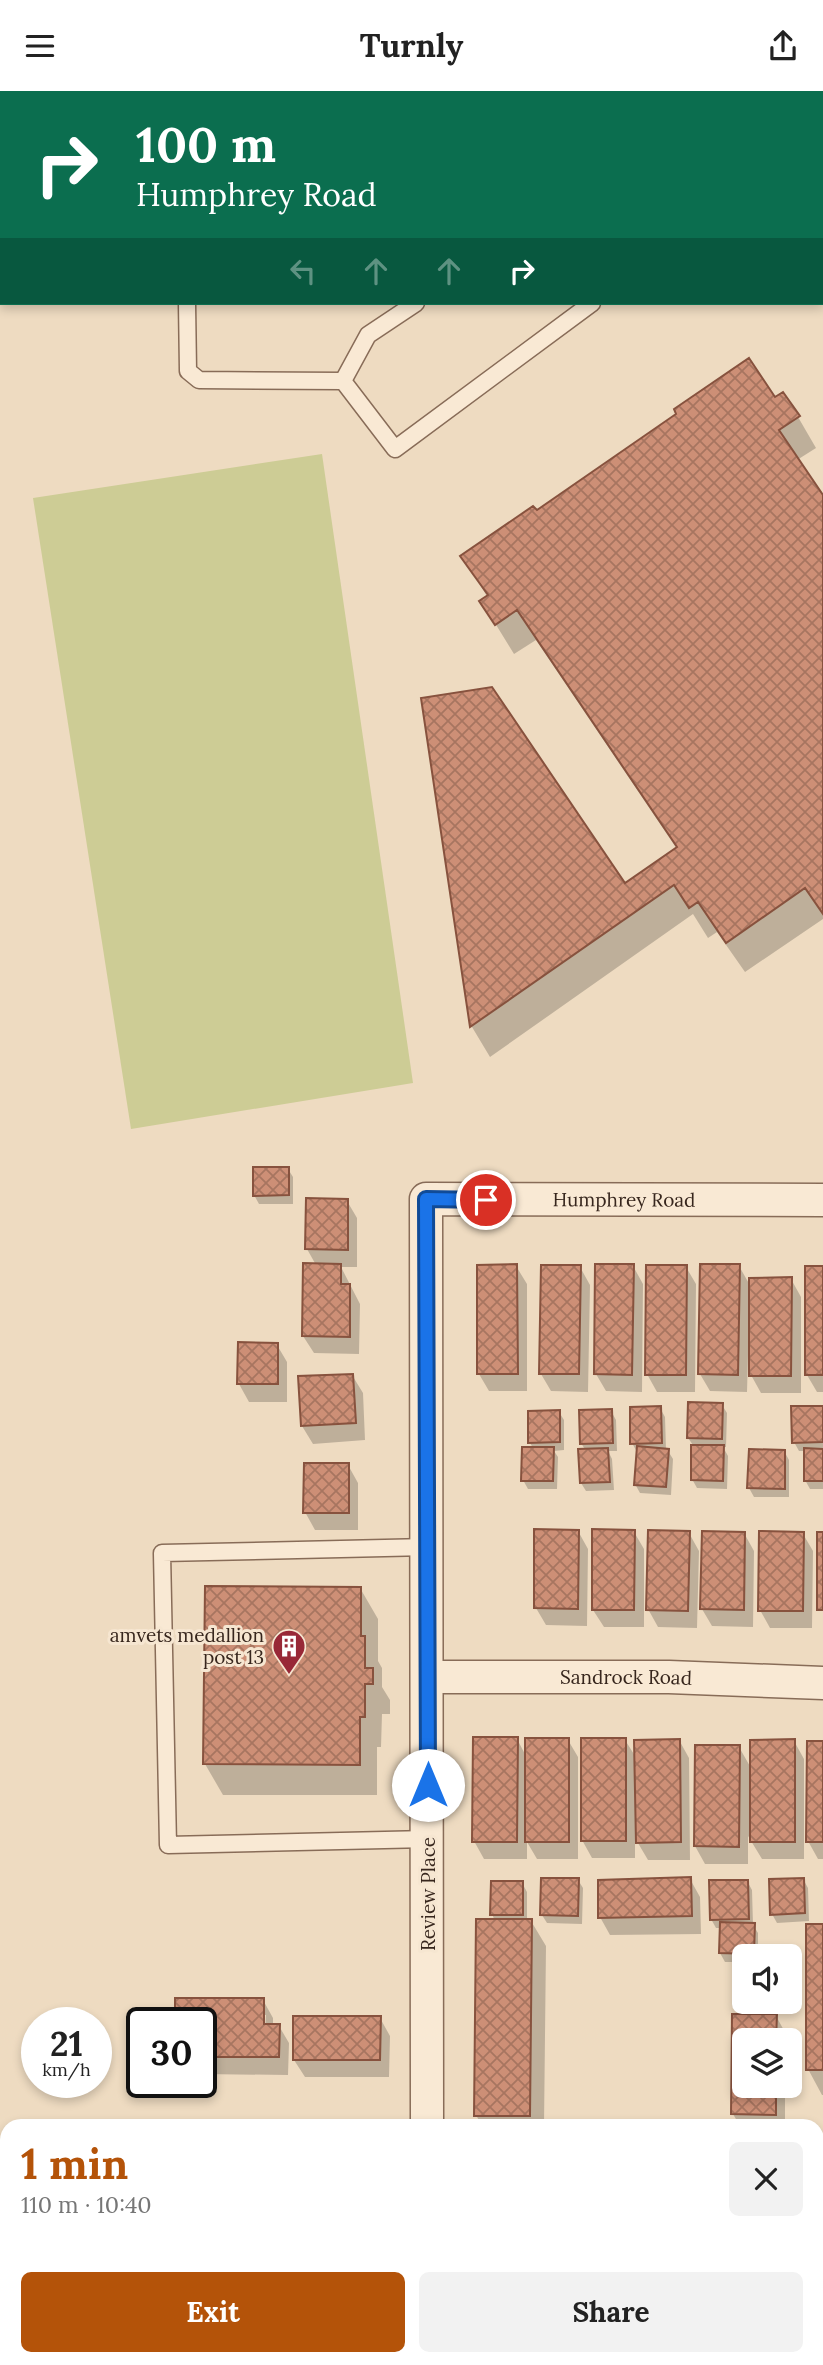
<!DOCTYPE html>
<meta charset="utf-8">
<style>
body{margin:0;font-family:Lora,serif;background:#f2f2f2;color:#222;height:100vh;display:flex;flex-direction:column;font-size:26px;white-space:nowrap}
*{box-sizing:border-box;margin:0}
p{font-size:23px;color:#767676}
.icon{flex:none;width:38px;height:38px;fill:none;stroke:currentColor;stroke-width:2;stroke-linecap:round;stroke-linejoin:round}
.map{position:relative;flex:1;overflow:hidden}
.side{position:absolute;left:0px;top:2028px;width:824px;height:247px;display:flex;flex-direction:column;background:#fff;border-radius:21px 21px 0 0;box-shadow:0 4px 10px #0003}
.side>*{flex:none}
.top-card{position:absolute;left:0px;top:0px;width:824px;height:214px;box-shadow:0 4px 10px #0003;background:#0b6e4f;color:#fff;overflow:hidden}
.controls{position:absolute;left:732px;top:1853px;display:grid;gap:14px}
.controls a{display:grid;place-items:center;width:70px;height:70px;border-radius:10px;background:#fff;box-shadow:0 4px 10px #0003;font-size:35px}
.speed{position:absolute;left:21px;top:1916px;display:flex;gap:14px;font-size:35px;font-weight:700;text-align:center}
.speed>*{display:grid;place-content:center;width:91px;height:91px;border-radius:50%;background:#fff;box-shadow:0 4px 10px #0003;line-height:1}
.speed small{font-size:18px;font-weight:400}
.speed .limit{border:4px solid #111;border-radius:10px;background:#fff;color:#111}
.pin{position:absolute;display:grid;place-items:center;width:60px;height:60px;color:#fff;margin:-30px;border:4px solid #fff;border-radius:50%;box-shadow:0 2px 7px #0007}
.me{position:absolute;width:77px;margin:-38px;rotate:0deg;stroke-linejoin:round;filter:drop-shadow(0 0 5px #0008)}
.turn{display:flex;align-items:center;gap:24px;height:147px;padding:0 21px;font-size:32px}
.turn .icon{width:91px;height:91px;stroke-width:2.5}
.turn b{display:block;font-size:49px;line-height:60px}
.lanes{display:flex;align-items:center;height:66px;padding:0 21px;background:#0003;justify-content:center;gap:35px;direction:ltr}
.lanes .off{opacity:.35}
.round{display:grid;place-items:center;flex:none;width:74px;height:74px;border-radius:10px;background:#f2f2f2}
.headline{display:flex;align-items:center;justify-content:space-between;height:119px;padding:0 21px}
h1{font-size:42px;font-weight:700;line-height:52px;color:#b45309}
.action{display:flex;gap:14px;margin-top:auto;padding:14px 21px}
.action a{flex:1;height:80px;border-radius:10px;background:#b45309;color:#fff;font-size:28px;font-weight:700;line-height:80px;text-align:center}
.action a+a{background:#f2f2f2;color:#222}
header{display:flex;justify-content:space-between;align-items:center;height:91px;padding:0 21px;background:#fff;font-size:32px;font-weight:700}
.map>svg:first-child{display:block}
</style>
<header><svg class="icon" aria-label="menu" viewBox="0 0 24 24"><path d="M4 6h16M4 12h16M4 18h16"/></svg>Turnly<svg class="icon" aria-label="share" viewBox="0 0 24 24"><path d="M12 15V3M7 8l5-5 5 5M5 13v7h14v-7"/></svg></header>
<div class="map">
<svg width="823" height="2274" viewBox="0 0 823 2274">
<defs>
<pattern id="building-cross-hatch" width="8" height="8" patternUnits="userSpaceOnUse" patternTransform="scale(1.75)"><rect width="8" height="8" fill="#cd8f76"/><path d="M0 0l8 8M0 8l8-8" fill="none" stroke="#a77560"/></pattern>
</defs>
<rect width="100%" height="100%" fill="#eedbc1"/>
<!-- garden -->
<path fill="#cdcc95" d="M 322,363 L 413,992 L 131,1038 L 33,407 Z"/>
<!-- shadow -->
<path fill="#0003" fill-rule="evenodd" d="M 0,0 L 260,0 L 260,2 L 2,2 L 0,124 Z
M 804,0 L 823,0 L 823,30 L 822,2 Z
M 775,308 L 798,326 L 816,357 L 797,369 L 823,407 L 823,828 L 745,881 L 717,841 L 708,847 L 693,823 L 490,966 L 472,936 L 423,608 L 624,794 L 677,758 L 536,549 L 514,563 L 482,511 L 488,507 L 463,465 L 536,421 Z
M 288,1078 L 293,1086 L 293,1113 L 259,1113 L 254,1104 Z
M 347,1110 L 357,1127 L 357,1176 L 341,1176 L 360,1213 L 359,1263 L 314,1262 L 303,1245 L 316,1174 L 307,1158 Z
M 516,1175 L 527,1193 L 527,1300 L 489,1300 L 479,1283 Z
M 633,1175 L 643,1193 L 642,1301 L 606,1300 L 596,1283 Z
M 739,1175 L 751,1196 L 791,1188 L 801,1206 L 801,1302 L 761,1302 L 751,1284 L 751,1264 L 748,1264 L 747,1301 L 710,1300 L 700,1283 Z
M 580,1176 L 590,1194 L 588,1301 L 551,1300 L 541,1283 Z
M 686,1176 L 696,1193 L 695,1301 L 657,1301 L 647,1283 Z
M 823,1177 L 823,1301 L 817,1301 L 807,1284 Z
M 277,1254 L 287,1271 L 287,1311 L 249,1311 L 239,1293 Z
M 352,1284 L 363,1302 L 365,1349 L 313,1353 L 302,1335 L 300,1287 Z
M 722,1314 L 727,1322 L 726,1356 L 723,1356 L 728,1365 L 727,1398 L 697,1397 L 692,1388 L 693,1354 L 688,1347 Z
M 660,1317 L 665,1326 L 666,1359 L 668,1360 L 673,1368 L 671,1404 L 640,1402 L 635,1393 L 637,1361 L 632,1352 Z
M 823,1317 L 823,1398 L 810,1398 L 805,1389 L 806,1360 L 799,1360 L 794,1351 Z
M 611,1320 L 616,1329 L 617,1360 L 608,1360 L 612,1368 L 614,1399 L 586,1400 L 581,1392 L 586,1360 L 581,1352 Z
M 559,1321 L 564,1329 L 564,1359 L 554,1360 L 558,1366 L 557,1398 L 528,1398 L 523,1389 L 533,1357 L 530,1352 Z
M 784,1360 L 789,1369 L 789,1406 L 754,1406 L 749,1397 Z
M 348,1374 L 358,1392 L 358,1439 L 315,1439 L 305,1421 Z
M 578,1440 L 588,1458 L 587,1535 L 546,1534 L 536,1517 Z
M 634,1441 L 644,1458 L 644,1536 L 604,1536 L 593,1519 Z
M 689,1442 L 699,1460 L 697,1537 L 658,1536 L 648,1518 Z
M 744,1442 L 754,1460 L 753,1536 L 712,1535 L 702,1518 Z
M 803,1443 L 813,1460 L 812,1537 L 770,1537 L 760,1519 Z
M 360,1497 L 378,1528 L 378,1570 L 382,1577 L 382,1596 L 390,1609 L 390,1623 L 382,1623 L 381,1656 L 377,1656 L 377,1704 L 223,1704 L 205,1673 Z
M 517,1648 L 526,1665 L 568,1649 L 578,1666 L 578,1768 L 537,1768 L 527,1751 L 527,1768 L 484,1768 L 474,1750 Z
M 625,1649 L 637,1668 L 679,1649 L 689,1667 L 690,1769 L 648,1769 L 635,1747 L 635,1767 L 592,1767 L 582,1749 Z
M 794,1650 L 804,1668 L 804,1768 L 762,1768 L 748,1745 L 748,1773 L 705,1773 L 695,1755 L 739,1656 L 751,1677 Z
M 823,1652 L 823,1768 L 818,1768 L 808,1750 Z
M 690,1788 L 700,1806 L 701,1843 L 610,1844 L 600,1826 Z
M 803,1788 L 808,1797 L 809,1830 L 777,1832 L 772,1823 Z
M 578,1789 L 583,1797 L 582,1833 L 547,1832 L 542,1824 Z
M 747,1790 L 752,1799 L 753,1834 L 758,1842 L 758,1866 L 744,1866 L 744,1871 L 725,1871 L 720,1862 L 721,1837 L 716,1837 L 711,1828 Z
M 522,1792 L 527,1801 L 527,1830 L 531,1830 L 546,1855 L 544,2035 L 482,2035 L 476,2024 L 495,1830 L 492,1823 Z
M 823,1835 L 823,2004 L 822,2004 L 808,1978 Z
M 263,1909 L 273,1927 L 273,1935 L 279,1935 L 289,1952 L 288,1984 L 201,1983 L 201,1932 L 177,1932 ZM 262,1924 L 266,1924 L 265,1942 Z
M 734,1925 L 776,1925 L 786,1943 L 786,1950 L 744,1950 L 744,1995 L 785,1995 L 785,2035 L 740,2035 L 733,2023 Z
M 380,1927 L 390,1945 L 389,1986 L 305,1986 L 294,1969 Z
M 823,2163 L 823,2234 L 817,2224 L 817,2164 Z
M 596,2268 L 683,2268 L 683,2274 L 596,2274 Z
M 712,2268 L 742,2268 L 743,2274 L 715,2274 Z"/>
<!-- building -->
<path fill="url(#building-cross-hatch)" stroke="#87523e" stroke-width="2" d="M 0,0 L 246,0 L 246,2 L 2,2 L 0,100 Z
M 749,267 L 775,306 L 783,301 L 800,325 L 779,339 L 823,404 L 823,823 L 805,797 L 726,852 L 698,811 L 689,817 L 674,794 L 470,936 L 421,607 L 492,596 L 625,792 L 677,756 L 517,519 L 495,534 L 479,510 L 488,504 L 460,465 L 533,415 L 537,419 L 676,323 L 674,318 Z
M 253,1076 L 289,1076 L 289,1104 L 253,1105 Z
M 306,1107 L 348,1108 L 348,1159 L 305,1158 Z
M 303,1172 L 341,1173 L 341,1193 L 350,1193 L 350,1246 L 302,1245 Z
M 517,1173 L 518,1283 L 477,1283 L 477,1174 Z
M 595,1173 L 634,1173 L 632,1284 L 594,1283 Z
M 700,1173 L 740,1173 L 738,1284 L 698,1283 Z
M 541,1174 L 581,1174 L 579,1283 L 539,1283 Z
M 646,1174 L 687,1174 L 686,1284 L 645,1284 Z
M 805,1175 L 823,1175 L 823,1284 L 805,1284 Z
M 792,1186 L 791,1285 L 749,1285 L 749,1187 Z
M 238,1251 L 278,1252 L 278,1293 L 237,1293 Z
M 353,1283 L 356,1332 L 301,1335 L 298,1285 Z
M 688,1311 L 723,1312 L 722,1348 L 687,1347 Z
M 661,1315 L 662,1352 L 630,1353 L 630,1316 Z
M 791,1315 L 823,1315 L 823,1351 L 792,1352 Z
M 612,1318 L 613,1352 L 580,1353 L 579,1319 Z
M 560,1319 L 560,1351 L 528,1352 L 528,1320 Z
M 691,1354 L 724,1354 L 723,1390 L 691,1389 Z
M 637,1355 L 669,1358 L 666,1396 L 634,1394 Z
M 522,1356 L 554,1356 L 553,1390 L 521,1390 Z
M 608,1357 L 610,1391 L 580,1392 L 578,1358 Z
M 804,1357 L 823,1358 L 823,1390 L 804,1390 Z
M 749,1358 L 785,1359 L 785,1398 L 747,1397 Z
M 304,1372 L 349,1372 L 349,1422 L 303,1422 Z
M 534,1438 L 579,1439 L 578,1518 L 534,1517 Z
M 592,1438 L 635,1439 L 634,1519 L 592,1519 Z
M 648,1439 L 690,1440 L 688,1520 L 646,1519 Z
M 702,1440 L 745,1441 L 744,1519 L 700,1518 Z
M 759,1440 L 804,1441 L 803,1520 L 758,1520 Z
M 817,1441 L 823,1441 L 823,1519 L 817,1519 Z
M 205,1495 L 361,1496 L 361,1545 L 365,1545 L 365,1577 L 373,1577 L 373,1593 L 365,1593 L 365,1626 L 360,1626 L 360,1674 L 203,1673 Z
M 473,1646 L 518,1646 L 517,1751 L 472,1751 Z
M 525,1647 L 569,1647 L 569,1751 L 525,1751 Z
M 581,1647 L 626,1647 L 626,1750 L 581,1750 Z
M 680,1648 L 681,1751 L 636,1752 L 634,1649 Z
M 795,1648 L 795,1751 L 750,1751 L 750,1649 Z
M 807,1650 L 823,1650 L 823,1751 L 806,1751 Z
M 695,1654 L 740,1654 L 739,1756 L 694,1755 Z
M 691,1786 L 692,1825 L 598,1827 L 598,1789 Z
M 541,1787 L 579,1787 L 578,1825 L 540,1824 Z
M 804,1787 L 805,1822 L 770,1824 L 769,1788 Z
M 709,1789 L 748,1789 L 749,1828 L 710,1829 Z
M 491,1790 L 523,1790 L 523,1824 L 490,1824 Z
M 476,1828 L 532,1828 L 530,2025 L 474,2025 Z
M 720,1831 L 755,1832 L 754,1863 L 719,1862 Z
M 806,1833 L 823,1833 L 823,1979 L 806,1979 Z
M 175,1907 L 264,1907 L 264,1933 L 280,1933 L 279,1966 L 201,1966 L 201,1932 L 175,1932 Z
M 732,1923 L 777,1923 L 776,1950 L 744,1950 L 744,1995 L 776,1995 L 776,2024 L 731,2023 Z
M 293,1925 L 381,1925 L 380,1969 L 293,1969 Z
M 817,2162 L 823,2162 L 823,2258 L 823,2219 L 817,2219 Z
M 595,2268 L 670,2268 L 670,2274 L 595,2274 Z"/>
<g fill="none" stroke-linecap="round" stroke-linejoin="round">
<defs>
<path id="service" d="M 822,90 L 823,90
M 187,212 L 188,280 L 199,289 L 343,290
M 343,290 L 395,358 L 592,212
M 343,290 L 368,244 L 416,212
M 428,1456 L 162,1462 L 168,1754 L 428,1748"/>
<g id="minor">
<path id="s1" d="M 428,1586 L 669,1586 L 823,1592"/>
<path id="s2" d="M 427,2035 L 426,1108 L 823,1109"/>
<path d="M 542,2268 L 542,2274"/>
</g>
<path id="tertiary" d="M 0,2079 L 7,2079
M 817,2080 L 823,2080"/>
</defs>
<!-- service casing -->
<use href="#service" stroke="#886c58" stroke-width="19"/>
<!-- minor casing -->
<use href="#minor" stroke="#886c58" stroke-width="35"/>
<!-- tertiary casing -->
<use href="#tertiary" stroke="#886c58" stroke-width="42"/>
<!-- service -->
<use href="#service" stroke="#f9e9d4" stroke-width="16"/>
<!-- minor -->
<use href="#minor" stroke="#f9e9d4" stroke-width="32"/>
<!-- tertiary -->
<use href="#tertiary" stroke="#f9e9d4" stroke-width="38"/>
</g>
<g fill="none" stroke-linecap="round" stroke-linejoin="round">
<defs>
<path id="route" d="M 428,1694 L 426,1108 L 486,1109"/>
</defs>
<!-- route casing -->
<use href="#route" stroke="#114b97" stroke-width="18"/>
<!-- route -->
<use href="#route" stroke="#1a73e8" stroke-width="12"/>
</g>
<!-- icons -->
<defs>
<symbol id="building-pin" viewBox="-11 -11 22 30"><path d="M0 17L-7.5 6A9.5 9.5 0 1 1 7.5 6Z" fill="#982837" stroke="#f6e6d1"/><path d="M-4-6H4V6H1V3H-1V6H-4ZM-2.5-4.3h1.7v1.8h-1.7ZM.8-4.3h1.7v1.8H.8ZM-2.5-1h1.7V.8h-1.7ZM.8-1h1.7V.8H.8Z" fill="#fff"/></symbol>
</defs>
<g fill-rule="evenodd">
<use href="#building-pin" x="270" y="1536" width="38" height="52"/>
</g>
<g text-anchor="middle" stroke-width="6" stroke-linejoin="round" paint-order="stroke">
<!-- street labels -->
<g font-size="19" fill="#37261d" stroke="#f6e6d1">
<text dy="7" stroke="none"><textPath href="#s2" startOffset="1125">Humphrey Road</textPath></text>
<text dy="7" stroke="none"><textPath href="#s1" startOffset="198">Sandrock Road</textPath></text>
<text transform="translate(428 1803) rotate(-90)" y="7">Review Place</text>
</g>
<!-- poi labels -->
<g font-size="19" fill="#37261d" stroke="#f6e6d1" text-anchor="end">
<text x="264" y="1551">amvets medallion<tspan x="264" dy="22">post 13</tspan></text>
</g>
</g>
</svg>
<div class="controls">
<a><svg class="icon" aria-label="sound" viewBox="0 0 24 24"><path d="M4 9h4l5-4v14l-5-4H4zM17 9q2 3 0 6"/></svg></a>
<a><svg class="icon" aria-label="layers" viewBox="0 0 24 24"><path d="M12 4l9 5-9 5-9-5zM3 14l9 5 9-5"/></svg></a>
</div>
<div class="speed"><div>21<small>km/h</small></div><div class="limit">30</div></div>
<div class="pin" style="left:486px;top:1109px;background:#d93025"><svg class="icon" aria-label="arrive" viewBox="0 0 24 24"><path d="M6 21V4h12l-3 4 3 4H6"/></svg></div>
<svg class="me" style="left:428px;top:1694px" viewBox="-20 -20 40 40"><circle r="19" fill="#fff"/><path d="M0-13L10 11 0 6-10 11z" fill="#1a73e8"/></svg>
<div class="top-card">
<div class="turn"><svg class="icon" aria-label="right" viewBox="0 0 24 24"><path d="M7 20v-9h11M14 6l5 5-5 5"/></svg><div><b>100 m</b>Humphrey Road</div></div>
<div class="lanes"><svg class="icon off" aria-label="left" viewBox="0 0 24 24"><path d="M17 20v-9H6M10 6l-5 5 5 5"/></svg><svg class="icon off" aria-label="ahead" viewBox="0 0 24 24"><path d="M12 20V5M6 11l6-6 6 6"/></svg><svg class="icon off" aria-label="ahead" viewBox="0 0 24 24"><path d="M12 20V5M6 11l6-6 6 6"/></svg><svg class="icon" aria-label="right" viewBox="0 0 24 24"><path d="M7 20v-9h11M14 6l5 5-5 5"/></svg></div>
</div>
<section class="side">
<div class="headline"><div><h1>1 min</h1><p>110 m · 10:40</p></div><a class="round"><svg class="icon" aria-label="close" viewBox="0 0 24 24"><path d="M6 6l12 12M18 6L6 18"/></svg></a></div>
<div class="action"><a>Exit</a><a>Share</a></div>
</section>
</div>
